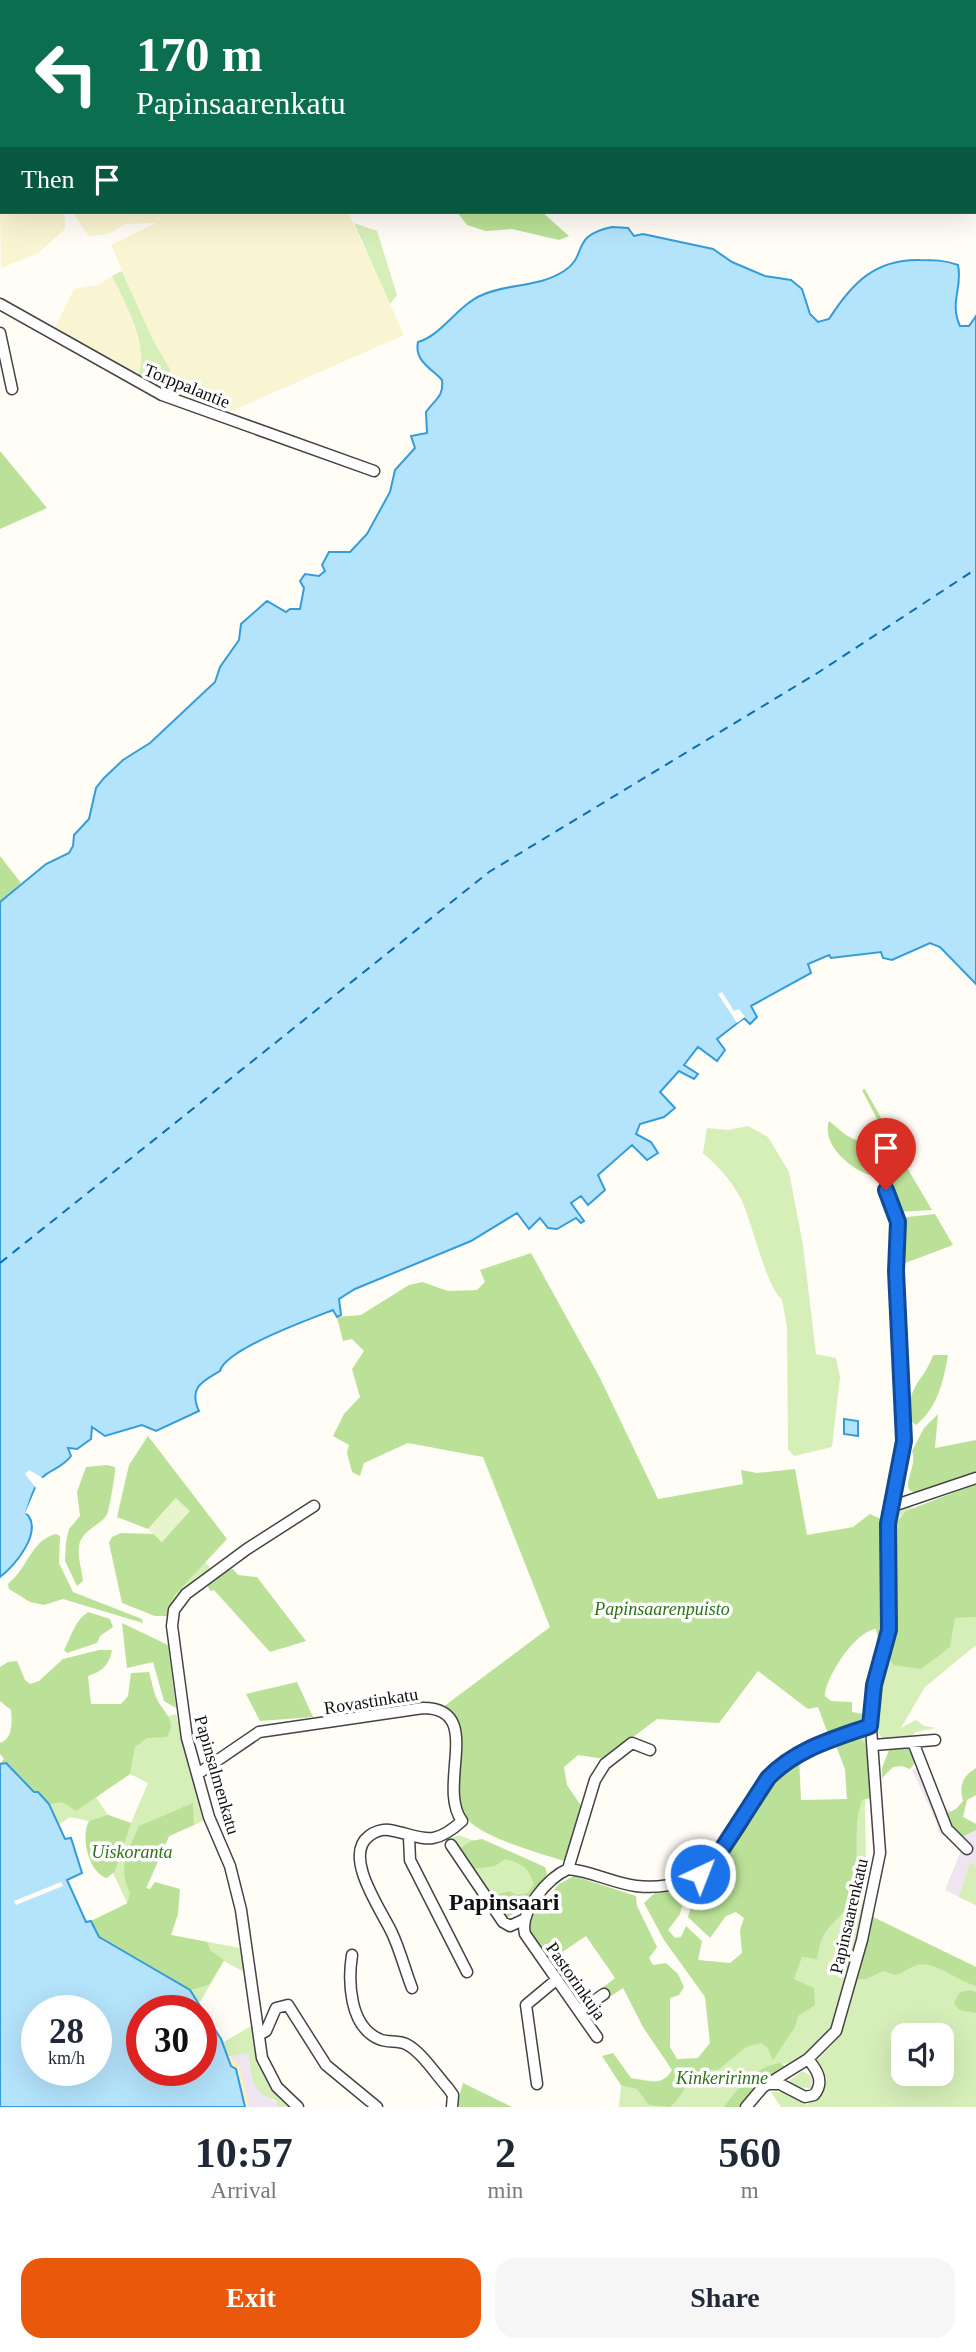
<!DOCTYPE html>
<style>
body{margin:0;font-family:Georgia,serif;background:#f6f6f7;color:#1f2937;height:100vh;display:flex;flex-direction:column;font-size:26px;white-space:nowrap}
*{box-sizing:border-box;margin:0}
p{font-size:23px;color:#747a83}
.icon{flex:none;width:38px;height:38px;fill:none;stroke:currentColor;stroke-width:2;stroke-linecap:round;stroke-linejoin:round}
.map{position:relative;height:2107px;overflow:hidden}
.details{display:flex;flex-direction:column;background:#fff;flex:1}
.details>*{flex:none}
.banner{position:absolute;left:0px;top:0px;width:976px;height:214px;box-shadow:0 7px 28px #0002;background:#0b6e4f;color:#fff;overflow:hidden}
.buttons{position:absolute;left:891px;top:2023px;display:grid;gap:14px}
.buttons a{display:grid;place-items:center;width:63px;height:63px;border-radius:14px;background:#fff;box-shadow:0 7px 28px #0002;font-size:35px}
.speed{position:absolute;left:21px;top:1995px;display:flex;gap:14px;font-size:35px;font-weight:700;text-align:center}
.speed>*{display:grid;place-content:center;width:91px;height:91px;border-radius:50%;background:#fff;box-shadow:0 7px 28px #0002;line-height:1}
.speed small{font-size:18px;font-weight:400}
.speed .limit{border:10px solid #d22;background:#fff;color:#111}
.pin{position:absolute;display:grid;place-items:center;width:60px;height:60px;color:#fff;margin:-72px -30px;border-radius:50% 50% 50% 0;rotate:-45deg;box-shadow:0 0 7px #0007}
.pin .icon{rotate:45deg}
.me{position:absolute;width:77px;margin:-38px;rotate:43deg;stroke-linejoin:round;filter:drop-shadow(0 0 5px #0008)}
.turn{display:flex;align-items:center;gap:24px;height:147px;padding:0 21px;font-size:32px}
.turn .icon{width:91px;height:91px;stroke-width:2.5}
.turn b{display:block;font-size:49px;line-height:60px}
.then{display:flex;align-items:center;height:66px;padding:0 21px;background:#0003;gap:14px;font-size:26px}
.eta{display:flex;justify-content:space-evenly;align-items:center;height:119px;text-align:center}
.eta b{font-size:42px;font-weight:700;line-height:49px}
.button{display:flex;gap:14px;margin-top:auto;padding:14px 21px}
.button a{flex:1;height:80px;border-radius:21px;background:#ea580c;color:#fff;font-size:28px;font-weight:700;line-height:80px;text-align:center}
.button a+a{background:#f6f6f7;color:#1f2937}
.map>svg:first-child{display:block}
</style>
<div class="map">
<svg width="976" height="2107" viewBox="0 0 976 2107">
<rect width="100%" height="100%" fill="#fffdf5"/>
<!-- industrial -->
<path fill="#eee5f0" d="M 924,1764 L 942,1806 L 976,1824 L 976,1905 L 945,1890 L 962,1848 L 939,1833 L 935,1819 L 912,1770 Z
M 253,2041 L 267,2097 L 285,2107 L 245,2107 L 229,2058 Z"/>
<!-- farmland -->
<path fill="#f9f4d1" d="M 0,0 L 276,0 L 2,2 L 0,199 Z
M 0,212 L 62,212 L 65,218 L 65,229 L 37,254 L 1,268 Z
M 72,212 L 348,212 L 404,335 L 227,413 L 179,396 L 174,392 L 170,369 L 153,340 L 111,245 L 156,223 L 126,224 L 108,234 L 89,236 Z
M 112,276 L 128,307 L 143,356 L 143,366 L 138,375 L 55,328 L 74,289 L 99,285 Z"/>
<!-- green -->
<path fill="#d6efb9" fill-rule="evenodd" d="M 354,223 L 377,231 L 397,295 L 390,304 Z
M 122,271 L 153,340 L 170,369 L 174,392 L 138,375 C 151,351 124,299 112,276 Z
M 748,1126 L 768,1137 L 789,1172 L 803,1245 L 816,1354 L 836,1358 L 840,1377 L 832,1447 L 794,1456 L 788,1449 L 787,1327 L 782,1299 C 767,1290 752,1221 741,1199 C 732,1181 718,1166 703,1153 L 707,1128 L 728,1130 Z
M 976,1486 L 976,1645 L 925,1687 L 901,1728 L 916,1720 L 924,1726 L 936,1728 L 916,1732 L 908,1739 L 883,1738 C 857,1716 894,1656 896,1640 C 901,1593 888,1544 894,1513 L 899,1508 L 914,1507 L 898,1518 Z
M 226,1559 L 180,1594 L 166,1616 L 174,1596 L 205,1562 L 210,1568 Z
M 176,1714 L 203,1821 L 169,1836 L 143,1896 L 171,1935 L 240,1948 L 244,1972 L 224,1961 L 200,2002 L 95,1929 L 91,1921 L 127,1903 L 89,1821 L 70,1817 L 58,1825 L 49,1804 L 34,1792 L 0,1782 L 0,1763 L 5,1759 ZM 130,1774 L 148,1783 L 131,1823 L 108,1815 L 96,1797 Z
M 854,1736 L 862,1736 L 869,1743 L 874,1836 L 869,1755 L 864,1744 L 866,1862 L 853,1934 L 863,1898 L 864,1904 C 852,1958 849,2047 785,2066 L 787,2062 L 760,2075 L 736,2107 L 619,2107 L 621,2085 L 611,2070 L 620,2063 L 630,2078 L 665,2083 L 787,1997 L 849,1824 L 845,1769 L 835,1743 Z
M 458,1835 L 539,1865 L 545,1880 L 503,1915 L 450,1839 Z
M 970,1862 L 976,1866 L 976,1905 L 959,1897 Z
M 873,1917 L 976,1967 L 976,2107 L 781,2107 L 771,2092 L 782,2092 L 806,2105 L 823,2094 L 827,2079 L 817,2060 L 833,2044 L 845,2024 ZM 903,2035 L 942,2035 L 942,2074 L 903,2074 Z
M 251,2026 L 262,2072 L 272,2088 L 291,2107 L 279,2107 L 275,2100 C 251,2094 251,2075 249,2053 L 225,2057 L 220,2038 L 224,2042 Z
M 802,2071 L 812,2076 L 811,2088 L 795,2087 L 789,2081 Z"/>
<!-- forest -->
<path fill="#bae197" d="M 288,0 L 618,0 L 623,2 L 290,2 Z
M 760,0 L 976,0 L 976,64 L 975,2 Z
M 457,212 L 542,212 L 569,236 L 559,240 L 512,229 L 486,231 L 467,225 Z
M 0,451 L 47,508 L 0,529 Z
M 0,856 L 21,883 L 0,902 Z
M 865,1089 C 880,1118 902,1143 885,1177 L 881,1178 C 858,1176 820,1147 829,1121 C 844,1133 859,1151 876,1133 L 878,1121 L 862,1090 Z
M 899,1154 L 932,1210 L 899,1212 L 891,1189 Z
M 935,1214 L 953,1245 L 900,1265 L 902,1222 L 907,1217 Z
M 531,1253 L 600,1378 L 658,1499 L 743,1484 L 741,1470 L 757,1473 L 795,1469 L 807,1535 L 853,1527 L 870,1514 L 881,1519 L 884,1611 L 880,1648 L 876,1629 C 855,1631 825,1678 825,1696 L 831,1701 L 852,1702 L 852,1712 L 865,1714 L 862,1723 L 828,1734 L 818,1707 L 808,1709 L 758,1671 L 719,1723 L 657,1719 L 604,1759 L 578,1755 L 564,1767 L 567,1785 L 582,1807 L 564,1861 C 539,1853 487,1839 469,1821 C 437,1788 485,1735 443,1707 L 550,1627 L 483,1457 L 408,1443 L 364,1463 L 360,1476 L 352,1472 L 347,1453 L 349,1445 L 333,1436 L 344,1414 L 360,1397 L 352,1369 L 364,1351 L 352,1339 L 343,1341 L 337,1317 L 361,1315 L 409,1285 L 422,1282 L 448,1291 L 477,1290 L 485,1282 L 480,1270 Z
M 933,1355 L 948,1355 C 944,1380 937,1409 916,1425 L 912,1422 C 904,1385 924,1383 933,1355 Z
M 938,1414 L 935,1448 L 976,1440 L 976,1475 L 916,1493 L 909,1490 C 905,1477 917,1466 912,1451 L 924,1428 Z
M 148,1436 L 227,1539 L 174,1596 L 167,1616 L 155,1616 L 122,1603 L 109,1543 L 112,1537 L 121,1533 L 154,1534 L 162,1542 L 176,1498 L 148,1529 L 117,1517 L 129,1465 Z
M 107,1465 L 115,1467 C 116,1472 109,1510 107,1515 C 100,1525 85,1529 80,1542 C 76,1554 82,1569 83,1581 L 77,1586 L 65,1561 L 66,1542 L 69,1529 L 80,1516 L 77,1492 L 86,1467 Z
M 976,1484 L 976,1617 L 955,1618 L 950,1647 L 921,1669 L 893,1665 L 889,1657 L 894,1634 L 895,1525 L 906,1511 Z
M 56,1534 L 60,1536 L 59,1563 L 73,1592 L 142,1619 L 143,1623 L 63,1599 L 44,1605 L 30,1602 L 9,1589 L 8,1584 C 28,1568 31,1540 56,1534 Z
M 233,1569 L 238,1575 L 257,1577 L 306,1641 L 270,1652 L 214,1590 L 210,1591 L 207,1584 L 222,1570 Z
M 88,1612 L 110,1619 L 113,1627 L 100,1636 L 97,1643 L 67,1653 L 64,1650 C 71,1637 75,1620 88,1612 Z
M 122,1623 L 168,1645 L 176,1708 L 164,1701 L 153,1662 L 127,1668 Z
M 99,1650 L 112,1650 C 109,1665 103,1671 88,1676 L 91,1704 L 121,1704 L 128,1696 L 131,1673 L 149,1672 C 152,1681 153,1692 158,1701 C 165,1714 177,1721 167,1737 L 147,1738 L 135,1747 L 130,1774 L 76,1811 L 62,1802 L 49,1804 L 6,1764 L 0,1764 L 4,1759 L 0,1754 L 0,1743 C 13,1739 12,1722 11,1710 L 0,1701 L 0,1667 L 8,1662 L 17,1661 L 25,1680 L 30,1684 L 39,1681 L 63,1659 Z
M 297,1682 L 313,1717 L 260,1721 L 246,1694 Z
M 856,1736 C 875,1745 870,1780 871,1798 L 862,1800 C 850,1832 864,1871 849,1903 C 843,1916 832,1922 825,1933 C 820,1939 819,1951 817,1959 L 802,1957 L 794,1979 L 814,1988 L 815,2005 L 798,2016 L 795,2027 L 773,2060 L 767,2047 L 761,2043 L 746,2047 L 718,2070 C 686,2070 689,2091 670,2107 L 649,2105 L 637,2089 L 621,2085 L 602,2056 L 613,2053 L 631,2078 C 647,2081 663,2087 672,2070 L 643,2027 L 623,1988 L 608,1998 L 601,1989 L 615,1978 L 586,1936 L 549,1961 L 530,1934 L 530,1919 L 559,1884 L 574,1876 L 636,1896 L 637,1906 L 657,1947 L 649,1958 L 653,1965 L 666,1963 L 678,1974 L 684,1987 L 679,1995 L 670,1998 L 670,2047 L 677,2059 L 698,2058 L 710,2043 L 705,1997 L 664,1940 L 644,1903 L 656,1892 L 687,1887 L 680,1914 L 668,1930 L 675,1938 L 681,1937 L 686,1926 L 702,1941 L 698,1960 L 730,1963 L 742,1953 L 740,1930 L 744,1918 L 736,1912 L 726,1916 L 710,1938 L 688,1917 L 699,1879 L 721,1860 L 776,1775 L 799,1757 L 801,1800 L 847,1799 L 845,1769 L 835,1743 Z
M 907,1747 L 912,1753 L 914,1764 L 910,1769 L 902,1766 L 893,1767 L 882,1778 L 882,1768 L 889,1750 Z
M 976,1768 L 976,1795 L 967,1800 L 963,1817 L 976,1824 L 976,1830 L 964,1836 L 956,1833 L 946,1814 L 956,1809 L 963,1801 C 959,1785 962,1777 976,1768 Z
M 193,1803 L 194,1825 L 169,1836 L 146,1888 L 150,1889 L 155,1882 L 180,1889 L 178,1914 L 171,1935 L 207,1942 L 211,1951 L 224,1960 L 209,1985 L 190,1990 L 99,1937 L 91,1921 L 127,1904 L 130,1893 C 117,1868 128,1851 139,1826 Z
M 108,1815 L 131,1823 L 115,1871 L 107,1878 C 89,1873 80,1837 89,1821 Z
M 482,1839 L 545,1867 C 554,1885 521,1910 506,1918 L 494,1901 L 499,1894 L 509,1891 L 517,1895 L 527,1893 L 534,1885 C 530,1869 522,1863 505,1859 L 495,1866 L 472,1869 L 458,1850 L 471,1841 Z
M 873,1917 L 976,1967 L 976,1986 C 958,1981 933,1960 917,1965 C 910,1967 903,1973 896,1975 L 883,1971 L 866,1979 L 858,1979 Z
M 971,1990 L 976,1992 L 976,2013 L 959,2010 L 954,2003 L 960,1992 Z
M 780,2063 L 785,2066 L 761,2082 L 740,2107 L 724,2107 C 738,2087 755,2067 780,2063 Z
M 463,2083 L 512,2107 L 460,2107 L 457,2104 Z"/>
<!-- sand -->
<path fill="#ffefbd" d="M 230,2057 L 240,2066 L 249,2107 L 243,2103 L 238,2073 L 229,2061 Z"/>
<!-- pitch -->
<path fill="#e8f5cc" d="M 176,1498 L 190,1511 L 162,1542 L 148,1529 Z"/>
<!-- water -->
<path fill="#b4e3fc" stroke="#349cda" stroke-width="2" fill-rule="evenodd" d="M 612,227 L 628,228 L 634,236 L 643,234 L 713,249 L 732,262 L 765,276 L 791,280 L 802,289 L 810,314 L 818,322 L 829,319 C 852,283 875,259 920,260 C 933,260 945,260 958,265 C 963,288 949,302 960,326 L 969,326 L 976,316 L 976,984 L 940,947 L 930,943 L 892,960 L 883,958 L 881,952 L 831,958 L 829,955 L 808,964 L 811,973 L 751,1006 L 757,1017 L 750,1024 L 744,1018 L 717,1039 L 725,1050 L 717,1061 L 698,1047 L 684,1065 L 698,1074 L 694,1079 L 679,1071 L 660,1092 L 675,1108 L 664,1117 L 640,1124 L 636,1134 L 651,1142 L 658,1153 L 647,1160 L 632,1145 L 598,1175 L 605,1190 L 588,1205 L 581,1196 L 571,1203 L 584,1221 L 581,1223 L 576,1218 L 557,1229 L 548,1228 L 540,1218 L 529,1229 L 517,1213 L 471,1241 L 355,1289 L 339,1299 L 341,1315 L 337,1317 L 333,1310 C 310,1319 226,1349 220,1371 C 203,1381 188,1387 199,1411 L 156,1431 L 142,1425 L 105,1436 L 92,1427 L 91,1439 L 77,1449 L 68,1448 L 71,1456 C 63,1467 52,1469 44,1476 C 34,1484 30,1501 26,1513 C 44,1531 15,1566 0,1577 L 0,902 L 46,864 L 69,853 L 73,846 L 74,835 L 89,819 L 96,788 L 104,778 L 123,760 L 150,743 L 215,682 L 220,667 L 239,640 L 241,624 L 267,601 L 286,612 L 290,609 L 300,609 L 304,588 L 300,581 L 305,574 L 319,576 L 325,571 L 322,565 L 329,552 L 350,552 L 367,534 L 390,492 L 395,470 L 415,448 L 411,436 L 427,433 L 426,412 C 435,399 444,397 442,380 C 431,368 414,361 418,342 C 441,336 458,305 482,295 C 508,283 538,288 564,271 C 589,255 569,236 612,227 Z
M 844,1419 L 858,1421 L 858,1436 L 844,1434 Z
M 6,1763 L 34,1792 L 38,1792 L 49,1804 L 65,1839 L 71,1838 L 82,1873 L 67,1880 L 86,1922 L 91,1921 L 99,1937 L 106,1941 L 190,1990 L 221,2039 L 231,2066 L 236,2069 L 245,2107 L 0,2107 L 0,1764 ZM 37,2011 L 96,2011 L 96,2070 L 37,2070 ZM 142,2011 L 201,2011 L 201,2070 L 142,2070 Z"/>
<!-- pier -->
<path fill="#fffdf5" d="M 722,992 L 734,1011 L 739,1009 L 745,1017 L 737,1023 L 718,994 Z
M 29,1470 L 46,1480 L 37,1490 L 28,1514 L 25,1513 L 36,1488 L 25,1474 Z
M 61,1882 L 63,1886 L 16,1905 L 14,1901 Z"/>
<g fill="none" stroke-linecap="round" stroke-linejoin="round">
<!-- ferry -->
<path stroke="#0c6db1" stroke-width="2" stroke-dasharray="9 7" stroke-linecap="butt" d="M 0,1263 L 489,872 L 819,672 L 976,569"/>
<defs>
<path id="street" d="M 803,0 L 805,2
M 975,71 L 976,71
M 975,203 L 976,204
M 0,304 L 162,395 L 374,471
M 0,333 L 12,389
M 890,1507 L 976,1478
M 913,1742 L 947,1829 L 967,1849
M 874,1745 L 935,1740
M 199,1773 L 259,1732 L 423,1708 C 485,1708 436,1786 462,1821 C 431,1849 423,1836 389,1830 C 382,1829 374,1832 369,1836 C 342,1856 382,1911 392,1933 C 400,1950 405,1970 412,1988
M 409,1837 L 410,1860 L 467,1972
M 451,1845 L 503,1922 L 510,1926 L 523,1920
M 568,1869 L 595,1780 L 605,1764 L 632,1743 L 650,1750
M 352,1955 C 348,1981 349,2026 379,2039 C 387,2043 398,2040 406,2044 C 422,2052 436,2075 448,2088 L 453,2095 L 452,2107
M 579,2011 L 604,1994
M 259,2035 L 266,2031 L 276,2008 L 288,2005 L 326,2065 L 377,2107
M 597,2037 L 525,1934 C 519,1911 548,1878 568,1869 C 591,1871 613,1883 636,1886 C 711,1895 736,1832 768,1778 C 796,1749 833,1739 870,1726
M 537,2084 L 526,2005 L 556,1980
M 768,2084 L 780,2084 L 805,2097 L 814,2095 C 825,2082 817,2070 808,2059
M 298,2107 L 277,2087 L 262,2058 L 241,1910 L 230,1866 L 209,1817 L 187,1738 L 172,1626 L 174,1610 L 186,1594 L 247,1549 L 314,1506
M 746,2107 L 763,2087 L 808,2059 L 836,2031 L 862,1940 L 880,1853 L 870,1714 L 874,1685 L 889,1630 L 888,1524 L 904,1441 L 896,1271 L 898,1222 L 886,1190"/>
</defs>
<!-- street casing -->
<use href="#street" stroke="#444" stroke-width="13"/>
<!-- street -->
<use href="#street" stroke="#fff" stroke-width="10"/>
</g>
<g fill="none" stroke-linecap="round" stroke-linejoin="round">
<defs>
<path id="route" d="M 700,1874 L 711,1866 L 768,1778 C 796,1749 833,1739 870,1726 L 874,1685 L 889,1630 L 888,1524 L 904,1441 L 896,1271 L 898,1222 L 886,1190"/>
</defs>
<!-- route casing -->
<use href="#route" stroke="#114b97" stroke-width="18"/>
<!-- route -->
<use href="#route" stroke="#1a73e8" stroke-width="12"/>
</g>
<g text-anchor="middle" stroke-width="7" stroke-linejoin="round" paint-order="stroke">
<!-- street labels -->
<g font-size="18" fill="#111" stroke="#fff">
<text transform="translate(187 386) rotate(22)" y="6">Torppalantie</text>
<text transform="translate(371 1701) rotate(-9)" y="6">Rovastinkatu</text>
<text transform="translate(217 1775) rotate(74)" y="6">Papinsalmenkatu</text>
<text transform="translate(849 1916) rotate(-77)" y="6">Papinsaarenkatu</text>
<text transform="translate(576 1981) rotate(55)" y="6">Pastorinkuja</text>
</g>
<!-- park labels -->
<g font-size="18" font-style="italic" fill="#2d7119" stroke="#fff">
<text x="662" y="1615">Papinsaarenpuisto</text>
<text x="132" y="1858">Uiskoranta</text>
<text x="722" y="2084">Kinkeririnne</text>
</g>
<!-- district labels -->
<g font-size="24" font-weight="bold" fill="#111" stroke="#fff">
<text x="504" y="1910">Papinsaari</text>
</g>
</g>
</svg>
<div class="buttons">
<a><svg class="icon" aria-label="sound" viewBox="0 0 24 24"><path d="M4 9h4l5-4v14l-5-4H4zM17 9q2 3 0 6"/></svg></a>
</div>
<div class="speed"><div>28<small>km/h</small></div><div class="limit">30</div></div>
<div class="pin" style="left:886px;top:1190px;background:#d93025"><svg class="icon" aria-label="arrive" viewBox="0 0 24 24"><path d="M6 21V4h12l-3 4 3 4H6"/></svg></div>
<svg class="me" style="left:700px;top:1874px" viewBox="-20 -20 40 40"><circle r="17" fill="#1a73e8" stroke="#fff" stroke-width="3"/><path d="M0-11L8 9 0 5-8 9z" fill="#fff"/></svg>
<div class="banner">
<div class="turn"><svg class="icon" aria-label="left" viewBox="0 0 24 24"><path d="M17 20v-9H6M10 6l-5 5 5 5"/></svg><div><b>170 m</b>Papinsaarenkatu</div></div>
<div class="then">Then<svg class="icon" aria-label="arrive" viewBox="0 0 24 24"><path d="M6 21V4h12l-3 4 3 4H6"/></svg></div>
</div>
</div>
<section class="details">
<div class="eta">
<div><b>10:57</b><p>Arrival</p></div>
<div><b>2</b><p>min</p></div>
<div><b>560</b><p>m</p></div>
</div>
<div class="button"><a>Exit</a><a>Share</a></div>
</section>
